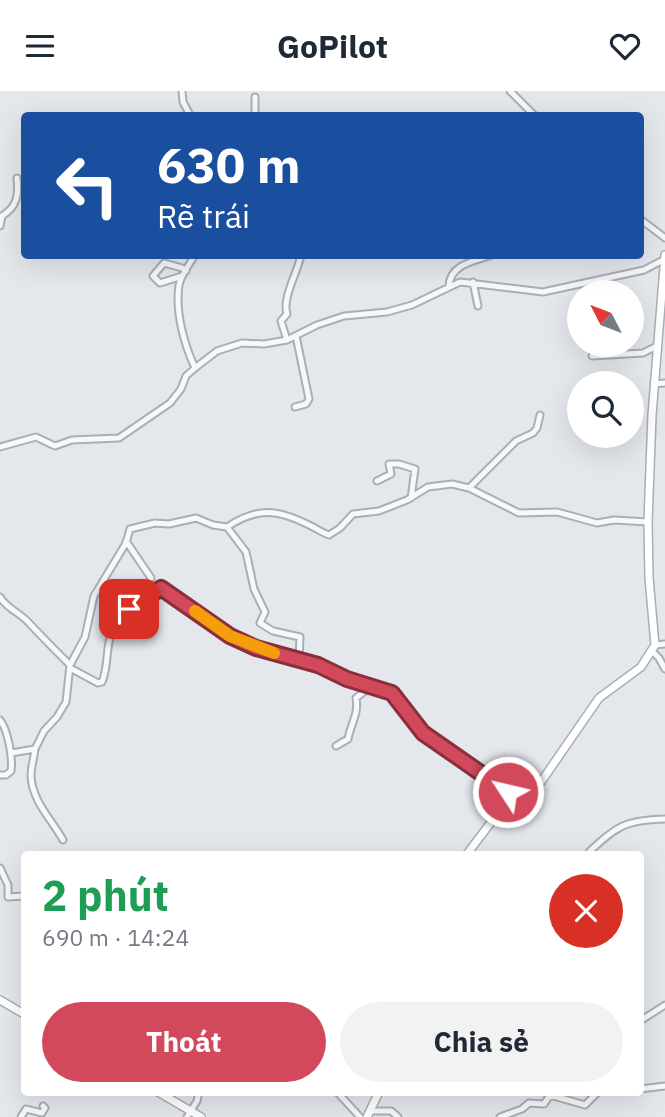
<!DOCTYPE html>
<html lang="vi">
<meta charset="utf-8">
<style>
body{margin:0;font-family:"IBM Plex Sans",sans-serif;background:#f2f2f3;color:#1f2937;height:100vh;display:flex;flex-direction:column;font-size:26px;white-space:nowrap}
*{box-sizing:border-box;margin:0}
p{font-size:23px;color:#747a83}
.icon{flex:none;width:38px;height:38px;fill:none;stroke:currentColor;stroke-width:2;stroke-linecap:round;stroke-linejoin:round}
.map{position:relative;flex:1;overflow:hidden}
.panel{position:absolute;left:21px;top:760px;width:623px;height:245px;display:flex;flex-direction:column;background:#fff;border-radius:7px;box-shadow:0 7px 28px #0002}
.panel>*{flex:none}
.banner{position:absolute;left:21px;top:21px;width:623px;height:147px;border-radius:7px;box-shadow:0 7px 28px #0002;background:#1a4fa0;color:#fff;overflow:hidden}
.needle{width:46px;rotate:312deg}
.tools{position:absolute;left:567px;top:189px;display:grid;gap:14px}
.tools a{display:grid;place-items:center;width:77px;height:77px;border-radius:50%;background:#fff;box-shadow:0 7px 28px #0002;font-size:35px}
.pin{position:absolute;display:grid;place-items:center;width:60px;height:60px;color:#fff;margin:-30px;border-radius:14px;box-shadow:0 4px 10px #0006}
.me{position:absolute;width:77px;margin:-38px;rotate:305deg;stroke-linejoin:round;filter:drop-shadow(0 0 5px #0008)}
.turn{display:flex;align-items:center;gap:24px;height:147px;padding:0 21px;font-size:32px}
.turn .icon{width:91px;height:91px;stroke-width:2.5}
.turn b{display:block;font-size:49px;line-height:60px}
.round{display:grid;place-items:center;flex:none;width:74px;height:74px;border-radius:37px;background:#f2f2f3}
.head{display:flex;align-items:center;justify-content:space-between;height:119px;padding:0 21px}
h1{font-size:42px;font-weight:700;line-height:52px;color:#1e9e55}
.button{display:flex;gap:14px;margin-top:auto;padding:14px 21px}
.button a{flex:1;height:80px;border-radius:42px;background:#d1495b;color:#fff;font-size:28px;font-weight:700;line-height:80px;text-align:center}
.button a+a{background:#f2f2f3;color:#1f2937}
header{display:flex;justify-content:space-between;align-items:center;height:91px;padding:0 21px;background:#fff;font-size:32px;font-weight:700}
.map>svg:first-child{display:block}
</style>
<header><svg class="icon" aria-label="menu" viewBox="0 0 24 24"><path d="M4 6h16M4 12h16M4 18h16"/></svg>GoPilot<svg class="icon" aria-label="heart" viewBox="0 0 24 24"><path d="M12 20l-8-8c-3-5 5-10 8-4 3-6 11-1 8 4z"/></svg></header>
<div class="map">
<svg width="665" height="1026" viewBox="0 0 665 1026">
<rect width="100%" height="100%" fill="#e4e7ec"/>
<g fill="none" stroke-linecap="round" stroke-linejoin="round">
<defs>
<path id="street" d="M 182,0 L 183,11 L 190,24
M 510,0 L 534,24
M 255,24 L 255,6
M 640,128 L 665,147
M 0,135 L 2,125 C 17,116 19,104 17,87
M 195,164 C 189,174 181,184 179,194 C 175,221 184,253 195,277
M 182,185 L 160,192 L 153,185 L 164,172 L 182,177 L 186,180
M 473,191 L 478,215
M 449,195 C 450,173 475,170 492,164
M 287,249 L 281,230 L 287,223 C 282,207 297,183 301,164
M 592,265 L 643,262 L 657,255
M 654,293 L 665,292
M 295,316 L 306,313 L 309,308 L 296,245
M 0,356 L 36,346 L 55,355 L 72,349 L 119,347 L 170,312 L 181,298 L 186,285 L 195,277 L 217,260 L 242,252 L 264,253 L 287,249 L 317,234 L 344,225 L 387,221 L 412,214 L 460,191 L 543,201 L 644,179 L 665,168
M 377,390 L 391,383 L 389,373 L 399,373 L 415,378 L 411,407
M 469,397 L 516,350 L 533,342 L 537,337 L 540,324
M 227,436 L 246,461 L 254,498 L 265,521 L 260,532 L 273,540 L 300,546 L 299,568
M 126,450 L 151,487
M 0,506 C 7,518 21,522 30,533 C 43,547 56,560 70,574
M 655,554 L 665,553
M 652,560 L 659,567 L 665,578
M 70,577 L 98,592 L 102,591 C 108,577 106,561 110,547 C 116,524 141,506 161,497 L 230,545 L 260,558 L 318,574 L 347,588 L 392,602 L 423,642 L 523,711
M 0,629 C 8,639 13,668 11,680 L 6,684 L 0,684
M 336,655 L 348,648 C 351,632 359,623 356,607 L 371,595
M 35,658 C 34,667 31,676 31,685 C 32,710 52,729 63,749
M 11,662 L 35,658 L 44,640 L 57,626 L 66,611 L 70,574 L 85,546 L 94,505 L 126,452 L 130,438 L 155,432 L 169,433 L 196,427 L 213,434 L 227,436 C 257,416 277,418 309,434 C 316,437 322,442 329,444 L 340,437 L 353,423 L 379,420 L 407,409 L 428,396 L 452,393 L 469,397 L 519,422 L 557,421 L 597,432 L 614,429 L 648,431
M 589,761 C 617,735 625,729 665,728
M 0,777 L 8,794 L 8,806 L 24,805
M 640,930 L 665,914
M 640,998 L 665,995
M 337,1001 L 360,1026
M 370,1020 L 391,1020 L 398,1026
M 21,1026 L 26,1018 L 42,1022 L 45,1017 L 43,1015
M 187,1026 L 197,1010 L 199,1001
M 500,1026 L 522,1018 L 529,1012 L 544,1013 L 550,1004 L 585,1014 L 598,1001"/>
<path id="secondary" d="M 467,763 L 492,730 L 532,704 L 599,607 L 641,576 L 655,554 L 649,487 L 648,431 L 652,324 L 665,164
M 0,909 L 24,923
M 158,1001 L 201,1026
M 367,1026 L 379,1001"/>
</defs>
<!-- street casing -->
<use href="#street" stroke="#a9aeb7" stroke-width="9"/>
<!-- secondary casing -->
<use href="#secondary" stroke="#a9aeb7" stroke-width="10"/>
<!-- street -->
<use href="#street" stroke="#f7f8fa" stroke-width="5"/>
<!-- secondary -->
<use href="#secondary" stroke="#fff" stroke-width="7"/>
</g>
<g fill="none" stroke-linecap="round" stroke-linejoin="round">
<defs>
<path id="route" d="M 129,518 L 161,497 L 230,545 L 256,557 L 318,574 L 347,588 L 392,602 L 423,642 L 508,701"/>
</defs>
<!-- route casing -->
<use href="#route" stroke="#882f3b" stroke-width="18"/>
<!-- route -->
<use href="#route" stroke="#d1495b" stroke-width="12"/>
<!-- slow -->
<path stroke="#f59e0b" stroke-width="12" d="M 195,520 L 230,545 L 274,562"/>
</g>
</svg>
<div class="tools">
<a><svg class="needle" viewBox="-14 -14 28 28"><path d="M0-13l5 13h-10z" fill="#e53935"/><path d="M0 13l5-13h-10z" fill="#747a83"/></svg></a>
<a><svg class="icon" aria-label="search" viewBox="0 0 24 24"><circle cx="10" cy="10" r="6"/><path d="M15 15l6 6"/></svg></a>
</div>
<div class="pin" style="left:129px;top:518px;background:#d93025"><svg class="icon" aria-label="arrive" viewBox="0 0 24 24"><path d="M6 21V4h12l-3 4 3 4H6"/></svg></div>
<svg class="me" style="left:508px;top:701px" viewBox="-20 -20 40 40"><circle r="17" fill="#d1495b" stroke="#fff" stroke-width="3"/><path d="M0-11L8 9 0 5-8 9z" fill="#fff"/></svg>
<div class="banner">
<div class="turn"><svg class="icon" aria-label="left" viewBox="0 0 24 24"><path d="M17 20v-9H6M10 6l-5 5 5 5"/></svg><div><b>630 m</b>Rẽ trái</div></div>
</div>
<section class="panel">
<div class="head"><div><h1>2 phút</h1><p>690 m · 14:24</p></div><a class="round" style="background:#d93025;color:#fff"><svg class="icon" aria-label="close" viewBox="0 0 24 24"><path d="M6 6l12 12M18 6L6 18"/></svg></a></div>
<div class="button"><a>Thoát</a><a>Chia sẻ</a></div>
</section>
</div>
